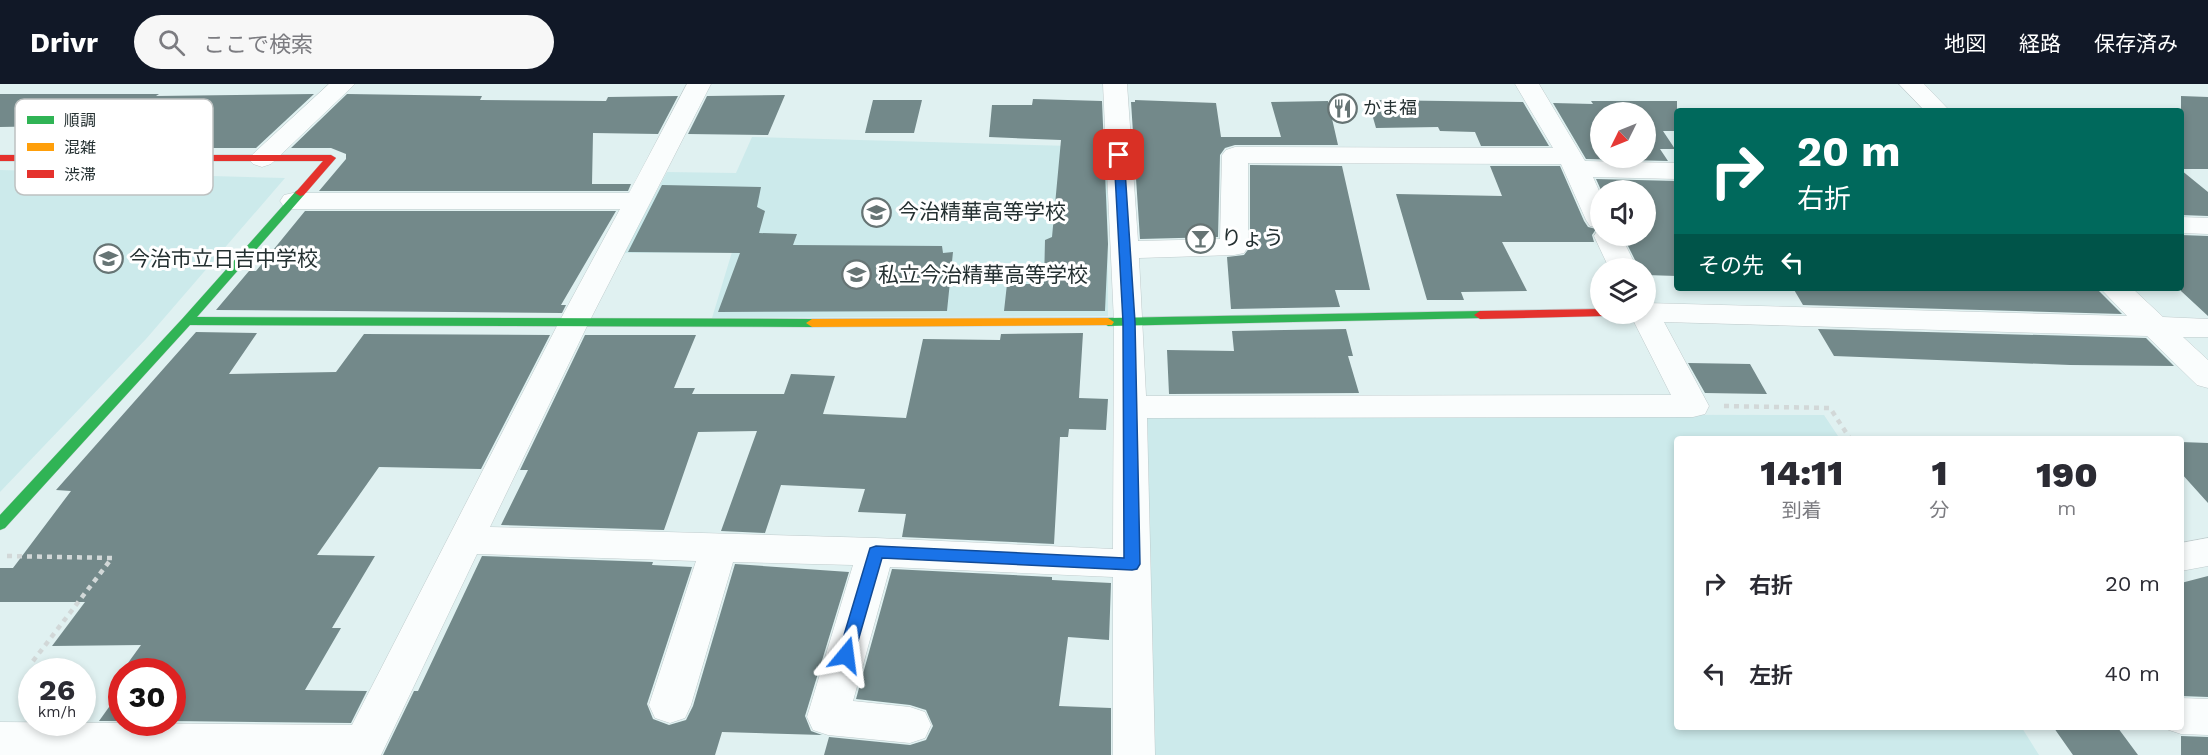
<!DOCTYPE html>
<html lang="ja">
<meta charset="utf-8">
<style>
body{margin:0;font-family:"Work Sans","Noto Sans JP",sans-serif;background:#f7f7f7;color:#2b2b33;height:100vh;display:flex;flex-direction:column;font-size:22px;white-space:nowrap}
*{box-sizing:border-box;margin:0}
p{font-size:20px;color:#7c7c81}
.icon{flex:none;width:33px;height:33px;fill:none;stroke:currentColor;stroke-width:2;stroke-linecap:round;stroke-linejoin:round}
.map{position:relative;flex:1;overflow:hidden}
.side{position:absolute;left:1674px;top:352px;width:510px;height:294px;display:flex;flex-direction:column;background:#fff;border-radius:6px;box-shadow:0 3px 9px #0003}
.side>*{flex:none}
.banner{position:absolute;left:1674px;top:24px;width:510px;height:183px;border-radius:6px;box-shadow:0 3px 9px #0003;background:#00695c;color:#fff;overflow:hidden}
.needle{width:39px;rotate:227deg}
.tools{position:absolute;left:1590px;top:18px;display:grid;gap:12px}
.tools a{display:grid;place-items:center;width:66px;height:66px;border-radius:50%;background:#fff;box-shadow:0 3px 9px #0003;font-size:30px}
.speed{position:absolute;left:18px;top:574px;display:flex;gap:12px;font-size:30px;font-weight:700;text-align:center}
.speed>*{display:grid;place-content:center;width:78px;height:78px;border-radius:50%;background:#fff;box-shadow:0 3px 9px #0003;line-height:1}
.speed small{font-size:15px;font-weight:400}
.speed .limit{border:9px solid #d22;background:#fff;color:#111}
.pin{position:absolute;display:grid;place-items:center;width:51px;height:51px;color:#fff;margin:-26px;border-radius:12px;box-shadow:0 3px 9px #0006}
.me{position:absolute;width:66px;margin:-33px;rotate:16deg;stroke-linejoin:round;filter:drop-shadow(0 0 4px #0008)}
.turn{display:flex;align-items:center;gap:21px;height:126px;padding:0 24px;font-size:27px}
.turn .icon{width:78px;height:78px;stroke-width:2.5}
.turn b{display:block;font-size:42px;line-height:51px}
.then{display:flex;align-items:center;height:57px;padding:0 24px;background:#0003;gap:12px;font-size:22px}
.eta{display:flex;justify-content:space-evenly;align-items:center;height:102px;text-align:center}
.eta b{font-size:36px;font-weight:800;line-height:42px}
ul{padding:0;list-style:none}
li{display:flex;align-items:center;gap:18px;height:90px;padding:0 24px}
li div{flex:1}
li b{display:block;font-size:22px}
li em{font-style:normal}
header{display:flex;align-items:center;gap:36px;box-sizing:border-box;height:84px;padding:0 30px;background:#111827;color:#fff}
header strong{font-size:28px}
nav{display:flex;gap:33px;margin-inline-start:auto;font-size:21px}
.search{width:420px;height:54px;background:#f7f7f7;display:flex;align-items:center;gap:15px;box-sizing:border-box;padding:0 21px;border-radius:33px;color:#7c7c81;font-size:22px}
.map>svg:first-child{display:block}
</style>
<header>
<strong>Drivr</strong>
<div class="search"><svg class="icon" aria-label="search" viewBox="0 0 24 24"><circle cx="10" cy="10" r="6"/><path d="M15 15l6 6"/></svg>ここで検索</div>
<nav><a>地図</a><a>経路</a><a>保存済み</a></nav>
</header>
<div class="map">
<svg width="2208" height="671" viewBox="0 0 2208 671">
<rect width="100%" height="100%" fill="#e0f1f1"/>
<!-- built -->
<path fill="#cceaeb" d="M 752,53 L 1107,63 L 1108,232 L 712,234 L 732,168 L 624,169 L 667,88 L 736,89 Z
M 0,86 L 285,94 L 146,255 L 0,408 Z
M 1146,330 L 1824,331 L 1840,355 L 1677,356 L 1677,644 L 2022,644 L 2039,671 L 1155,671 Z"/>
<!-- building -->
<path fill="#73898a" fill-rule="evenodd" d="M 0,10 L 159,10 L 156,12 L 314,10 L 256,64 L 97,64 L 107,55 L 39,55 L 55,42 L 0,43 Z
M 347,10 L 482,12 L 480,16 L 606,17 L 608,13 L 678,12 L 658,50 L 593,49 L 592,100 L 631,100 L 628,107 L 319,107 L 346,75 L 346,70 L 331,64 L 291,64 Z
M 785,11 L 768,51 L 688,50 L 707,12 Z
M 2181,12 L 2208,13 L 2208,85 L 2181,85 Z
M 1033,15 L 1102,17 L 1108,160 L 1105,227 L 1004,227 L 1007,200 L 1044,200 L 1045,156 L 1052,153 L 1061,56 L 989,53 L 992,21 L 1032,21 Z
M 873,16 L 922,16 L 914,49 L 865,49 Z
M 1135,16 L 1216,19 L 1221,53 L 1281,53 L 1271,18 L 1328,17 L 1338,61 L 1235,61 L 1225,64 L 1220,71 L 1218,153 L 1140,155 L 1131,18 L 1135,18 Z
M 1368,16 L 1523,18 L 1549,62 L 1481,62 L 1475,48 L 1440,47 L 1438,43 L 1376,44 Z
M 1591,17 L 1677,17 L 1677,47 L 1663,47 L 1675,65 L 1660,65 L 1668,77 L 1586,75 L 1553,19 L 1593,20 ZM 1600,28 L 1646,28 L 1646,74 L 1600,74 Z
M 1250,81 L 1342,82 L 1370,206 L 1335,206 L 1340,223 L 1231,225 L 1227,173 L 1244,171 L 1250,163 Z
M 1490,82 L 1560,82 L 1584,137 L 1588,143 L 1596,145 L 1592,151 L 1594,158 L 1502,158 L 1527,207 L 1461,208 L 1464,216 L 1427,216 L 1396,110 L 1502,112 Z
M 2181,86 L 2208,108 L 2208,132 L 2181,131 Z
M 1596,95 L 1677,97 L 1677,192 L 1646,191 L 1646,184 L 1639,184 L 1623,152 L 1646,152 L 1646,106 L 1601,106 Z
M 662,101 L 761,103 L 757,123 L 765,127 L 759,149 L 797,150 L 793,161 L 942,162 L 943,169 L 953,168 L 947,227 L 718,228 L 740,169 L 628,168 Z
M 305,127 L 616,127 L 561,221 L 566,221 L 562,229 L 216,226 L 249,187 L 256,187 Z
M 2181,151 L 2208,152 L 2208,232 L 2181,207 Z
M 1793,204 L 2094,205 L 2099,207 L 2122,230 L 1803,221 Z
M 1346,245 L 1353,272 L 1348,272 L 1359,309 L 1169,310 L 1167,266 L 1234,267 L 1232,247 Z
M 1818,245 L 2146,254 L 2174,282 L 2070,281 L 1834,272 Z
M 196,248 L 257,249 L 229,290 L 336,288 L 364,250 L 550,251 L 481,385 L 379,383 L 317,471 L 375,472 L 332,544 L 341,544 L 305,606 L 367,607 L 351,639 L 172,637 L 172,588 L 122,588 L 120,590 L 141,561 L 52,562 L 85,518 L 0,518 L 0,484 L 13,484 L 71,407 L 56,406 Z
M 1083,249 L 1079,314 L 1108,315 L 1106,346 L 1069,345 L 1068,353 L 1060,353 L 1054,460 L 902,453 L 906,430 L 858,428 L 865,405 L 781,401 L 765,449 L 721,447 L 757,347 L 698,348 L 664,446 L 501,441 L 528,386 L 520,386 L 585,251 L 696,251 L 674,304 L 695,304 L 692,310 L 784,310 L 791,290 L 835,292 L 823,330 L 906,334 L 923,255 L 1000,256 L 1001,250 Z
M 1688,279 L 1750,280 L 1767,310 L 1705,309 Z
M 2181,358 L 2208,359 L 2208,419 L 2181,389 Z
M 482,472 L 653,478 L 652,481 L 692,483 L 647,620 L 653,635 L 669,641 L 686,636 L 693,622 L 735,480 L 849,488 L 805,632 L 811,647 L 822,651 L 722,648 L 715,671 L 383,671 L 414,607 L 418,607 Z
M 892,485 L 1052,493 L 1052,496 L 1111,499 L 1109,556 L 1068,553 L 1059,622 L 1111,624 L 1111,671 L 824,671 L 829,653 L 910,661 L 926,656 L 933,642 L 926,626 L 910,621 L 856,615 Z
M 2208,492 L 2208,613 L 2181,612 L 2181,499 Z
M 122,605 L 122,637 L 99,637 Z
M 2054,644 L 2118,644 L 2138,671 L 2073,671 Z
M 2181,652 L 2208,653 L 2208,671 L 2181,671 Z"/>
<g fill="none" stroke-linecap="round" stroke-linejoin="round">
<defs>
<path id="street" d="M 329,0 L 355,0 L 271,80 L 262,83 L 253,80 L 249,75 L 253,70 Z
M 687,0 L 711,0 L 588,240 L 490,443 L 876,454 L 1113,465 L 1114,238 L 1103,0 L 1127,0 L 1138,157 L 1220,155 L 1222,71 L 1226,66 L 1235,63 L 1553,64 L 1515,0 L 1539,0 L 1585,77 L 1677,79 L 1677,95 L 1593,93 L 1600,109 L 1600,144 L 1590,142 L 1586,136 L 1561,80 L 1248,79 L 1248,163 L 1244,169 L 1234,171 L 1139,174 L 1146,312 L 1671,311 L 1630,230 L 1646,230 L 1646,219 L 2127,232 L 2100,204 L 2132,204 L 2163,233 L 2208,235 L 2208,253 L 2183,253 L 2208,276 L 2208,304 L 2197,301 L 2147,252 L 1664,238 L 1709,322 L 1705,330 L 1693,333 L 1147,334 L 1155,671 L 1113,671 L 1113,493 L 890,483 L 853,617 L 910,623 L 925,628 L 931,641 L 925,654 L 910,659 L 828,651 L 813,646 L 807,633 L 853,481 L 733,478 L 691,621 L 685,634 L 670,639 L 655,634 L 649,621 L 696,477 L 477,470 L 381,671 L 0,671 L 0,638 L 352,641 L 558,240 L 620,125 L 293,125 L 284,123 L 280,117 L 284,111 L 293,109 L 629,109 Z
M 1899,0 L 1924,0 L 1950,27 L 1925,27 Z
M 2181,133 L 2208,134 L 2208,150 L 2181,149 Z
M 1598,146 L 1600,146 L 1600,152 L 1621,152 L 1637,184 L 1609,184 L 1594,152 Z
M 2208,454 L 2208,482 L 2181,487 L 2181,459 Z
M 2181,614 L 2208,615 L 2208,651 L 2181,650 L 2166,645 L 2181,644 Z"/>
<path id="fast" d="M 300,106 L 304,107 L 304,111 L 197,233 L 812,235 L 818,239 L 812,243 L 190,241 L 5,444 L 0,446 L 0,431 L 183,234 L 296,107 Z
M 1480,227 L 1484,228 L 1486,231 L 1484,234 L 1108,242 L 1102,238 L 1108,234 Z"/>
<path id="slow" d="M 1108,234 L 1114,238 L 1112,241 L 812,243 L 806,239 L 812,235 Z"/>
<path id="jam" d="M 0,71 L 331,71 L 336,74 L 304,111 L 300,112 L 295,109 L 323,77 L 0,77 Z
M 1600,225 L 1600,230 L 1606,230 L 1604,232 L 1480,235 L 1474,231 L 1480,227 Z"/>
</defs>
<!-- street casing -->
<use href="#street" stroke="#bfcbcc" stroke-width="1"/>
<!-- fast casing -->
<use href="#fast" stroke="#bfcbcc" stroke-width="1"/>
<!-- slow casing -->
<use href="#slow" stroke="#bfcbcc" stroke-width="1"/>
<!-- jam casing -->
<use href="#jam" stroke="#bfcbcc" stroke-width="1"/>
<!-- path -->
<path stroke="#d2d8d8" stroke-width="4.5" stroke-dasharray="5 5" stroke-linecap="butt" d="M 1724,322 L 1830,324 L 1851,356
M 7,472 L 112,474 L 30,581"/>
<!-- street -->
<use href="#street" fill="#fafdfd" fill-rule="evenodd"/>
<!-- fast -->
<use href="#fast" fill="#30b455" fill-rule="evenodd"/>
<!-- slow -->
<use href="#slow" fill="#ff9f0a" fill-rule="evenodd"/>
<!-- jam -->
<use href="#jam" fill="#e5322d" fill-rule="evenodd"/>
</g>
<!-- route -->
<path fill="#1a73e8" stroke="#114b97" stroke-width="1.5" d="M 1119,68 L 1124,71 L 1135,238 L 1140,480 L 1137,485 L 1132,486 L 882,474 L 854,571 L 852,576 L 846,578 L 840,576 L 838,571 L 870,464 L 876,462 L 1124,474 L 1123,238 L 1114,71 Z"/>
<!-- icons -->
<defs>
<symbol id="restaurant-ring" viewBox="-11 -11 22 22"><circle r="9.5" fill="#fff" stroke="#667474" stroke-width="1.5"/><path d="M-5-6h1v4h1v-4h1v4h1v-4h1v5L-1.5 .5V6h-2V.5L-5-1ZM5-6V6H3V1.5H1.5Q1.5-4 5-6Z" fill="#667474"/></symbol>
<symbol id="school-ring" viewBox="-11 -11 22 22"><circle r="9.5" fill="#fff" stroke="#667474" stroke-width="1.5"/><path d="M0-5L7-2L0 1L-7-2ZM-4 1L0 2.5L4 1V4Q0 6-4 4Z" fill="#667474"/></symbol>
<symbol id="bar-ring" viewBox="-11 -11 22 22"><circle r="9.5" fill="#fff" stroke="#667474" stroke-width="1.5"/><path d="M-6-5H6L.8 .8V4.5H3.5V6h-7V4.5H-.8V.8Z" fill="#667474"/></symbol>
</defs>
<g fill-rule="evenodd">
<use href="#restaurant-ring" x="1326" y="8" width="33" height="33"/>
<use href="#school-ring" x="860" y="112" width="33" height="33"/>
<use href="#bar-ring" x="1184" y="138" width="33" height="33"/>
<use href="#school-ring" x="92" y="158" width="33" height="33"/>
<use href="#school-ring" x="840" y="174" width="33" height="33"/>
</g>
<g text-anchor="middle" stroke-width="6" stroke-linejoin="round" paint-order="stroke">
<!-- far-poi labels -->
<g font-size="18" fill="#243031" stroke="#fff" text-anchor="start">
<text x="1363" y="30">かま福</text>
</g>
<!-- poi labels -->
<g font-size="21" fill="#243031" stroke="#fff" text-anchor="start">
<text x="898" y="135">今治精華高等学校</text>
<text x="1221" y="161">りょう</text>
<text x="129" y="182">今治市立日吉中学校</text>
<text x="878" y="198">私立今治精華高等学校</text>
</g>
</g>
<!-- legend -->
<rect x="15" y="15" width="198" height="96" rx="9" fill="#fff" stroke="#bdc1c1" stroke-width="1.5"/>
<rect x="27" y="32" width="27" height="8" fill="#30b455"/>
<rect x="27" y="59" width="27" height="8" fill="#ff9f0a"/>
<rect x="27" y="86" width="27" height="8" fill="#e5322d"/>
<g font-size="16" fill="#243031">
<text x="64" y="42">順調</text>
<text x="64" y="69">混雑</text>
<text x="64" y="96">渋滞</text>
</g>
</svg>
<div class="tools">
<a><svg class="needle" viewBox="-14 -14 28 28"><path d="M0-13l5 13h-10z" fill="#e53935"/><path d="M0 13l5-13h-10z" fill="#7c7c81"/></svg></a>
<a><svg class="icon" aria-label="sound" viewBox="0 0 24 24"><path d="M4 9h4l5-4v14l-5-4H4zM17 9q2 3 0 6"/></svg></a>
<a><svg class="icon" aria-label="layers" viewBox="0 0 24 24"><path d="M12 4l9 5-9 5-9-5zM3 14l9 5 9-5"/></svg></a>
</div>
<div class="speed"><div>26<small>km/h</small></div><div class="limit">30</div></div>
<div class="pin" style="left:1119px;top:71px;background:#d93025"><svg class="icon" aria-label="arrive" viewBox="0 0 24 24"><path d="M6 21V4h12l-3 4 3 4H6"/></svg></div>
<svg class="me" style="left:846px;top:571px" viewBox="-20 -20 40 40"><path d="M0-17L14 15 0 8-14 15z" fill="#1a73e8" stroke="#fff" stroke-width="4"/></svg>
<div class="banner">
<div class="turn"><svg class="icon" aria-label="right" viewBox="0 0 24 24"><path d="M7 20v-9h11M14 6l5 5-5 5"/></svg><div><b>20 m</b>右折</div></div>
<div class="then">その先<svg class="icon" aria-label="left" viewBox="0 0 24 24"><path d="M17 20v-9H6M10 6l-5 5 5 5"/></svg></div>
</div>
<section class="side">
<div class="eta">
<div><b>14:11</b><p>到着</p></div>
<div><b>1</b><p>分</p></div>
<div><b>190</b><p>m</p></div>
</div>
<ul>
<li><svg class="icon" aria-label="right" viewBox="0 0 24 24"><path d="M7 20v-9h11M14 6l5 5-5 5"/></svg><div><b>右折</b></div><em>20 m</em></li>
<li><svg class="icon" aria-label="left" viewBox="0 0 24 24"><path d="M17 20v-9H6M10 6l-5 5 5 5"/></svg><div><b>左折</b></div><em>40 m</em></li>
</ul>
</section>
</div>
